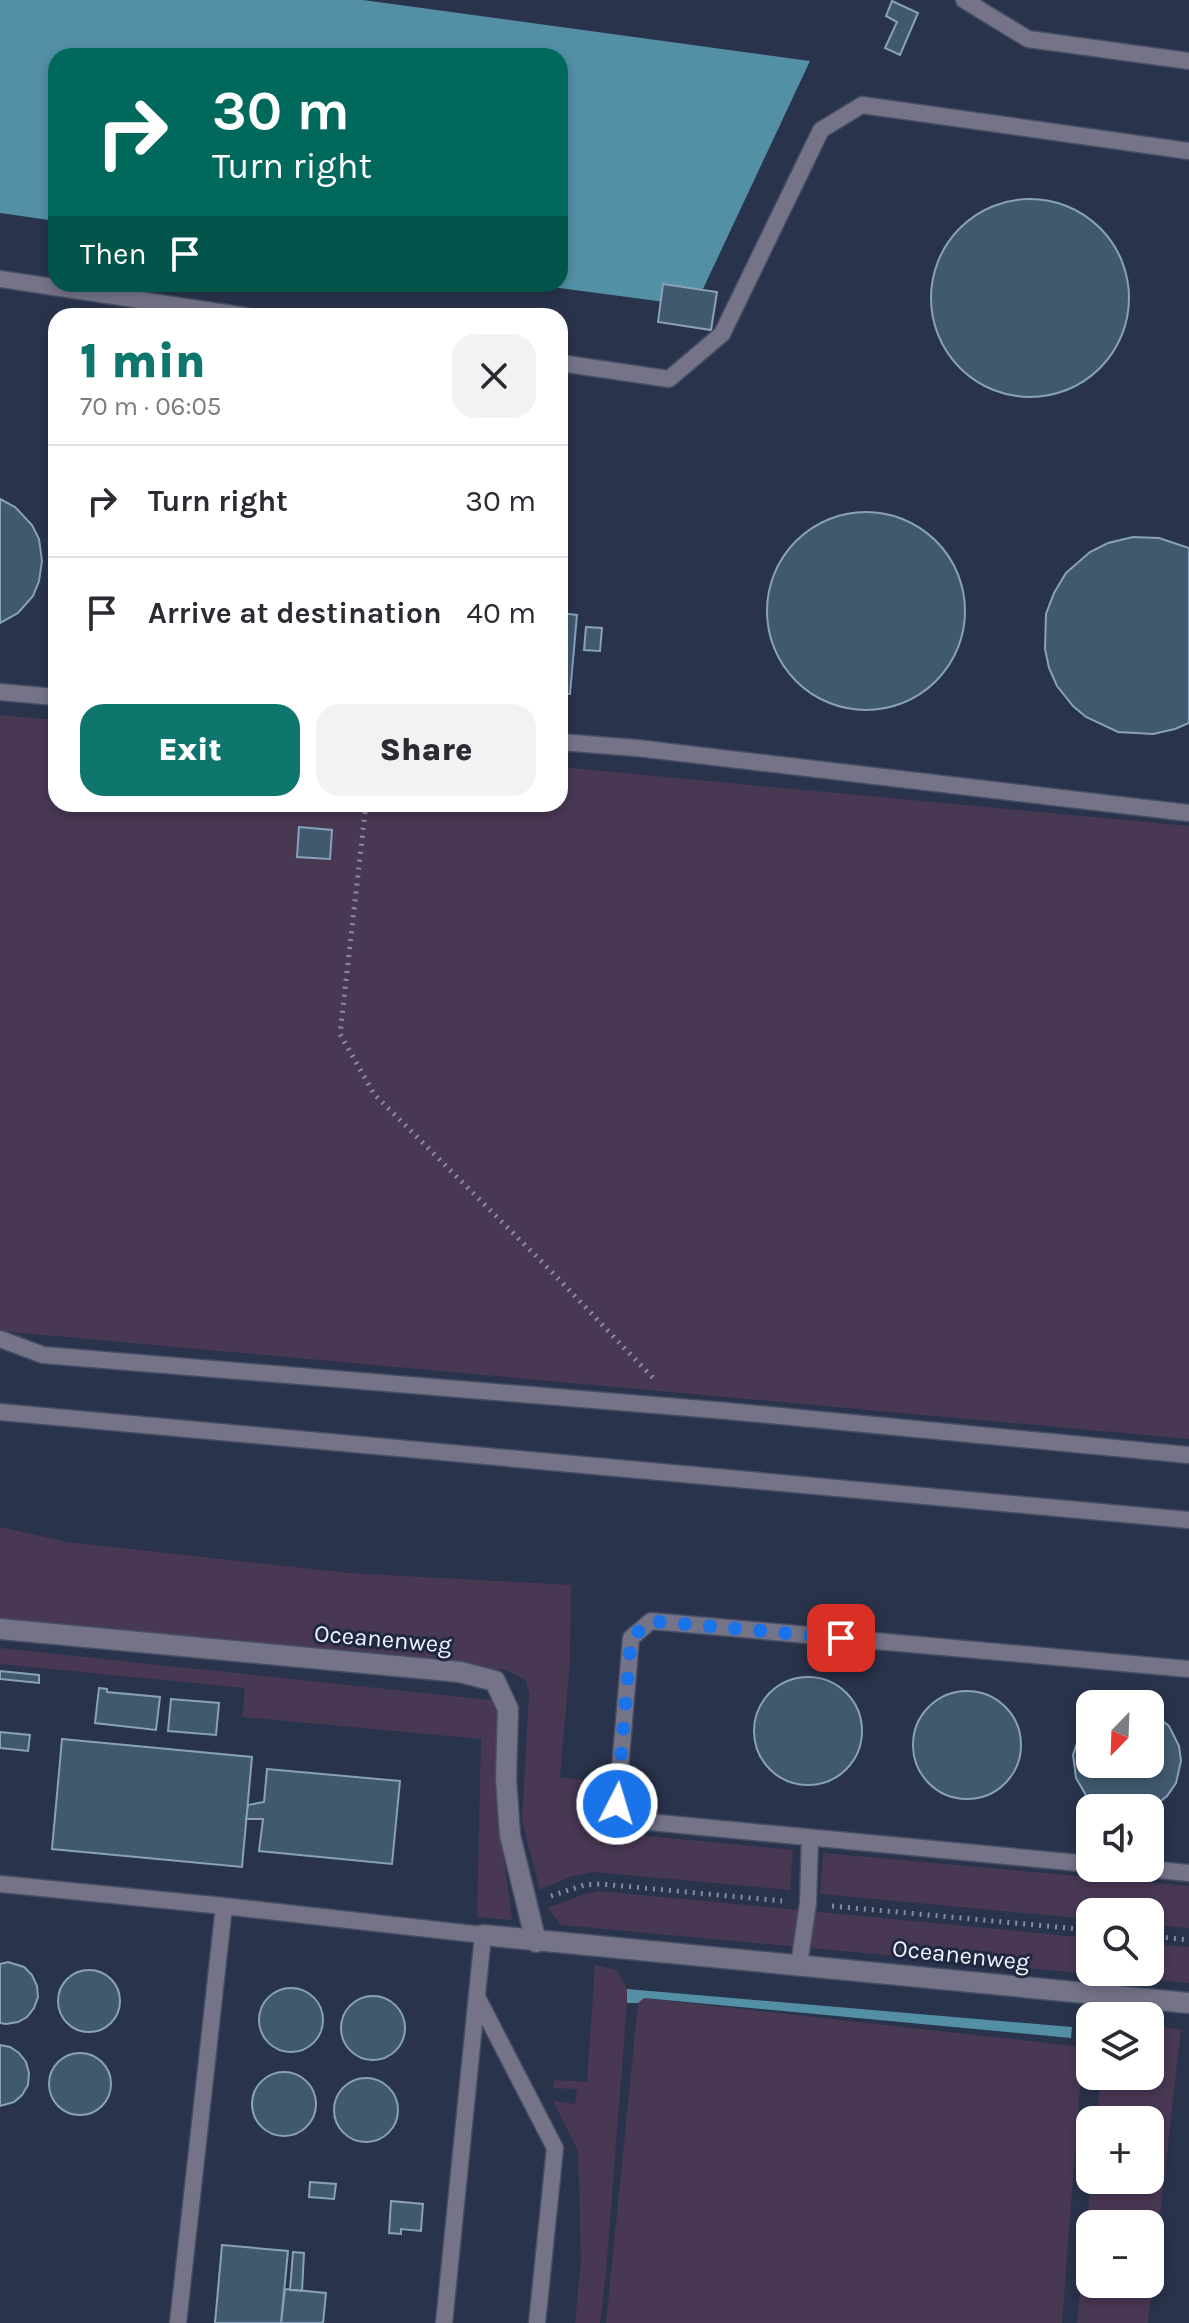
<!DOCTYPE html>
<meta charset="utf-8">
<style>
body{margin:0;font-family:Karla,sans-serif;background:#f2f2f3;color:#2b2b33;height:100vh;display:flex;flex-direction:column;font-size:30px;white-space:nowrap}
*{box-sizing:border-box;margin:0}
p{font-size:26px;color:#7c7c81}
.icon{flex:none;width:44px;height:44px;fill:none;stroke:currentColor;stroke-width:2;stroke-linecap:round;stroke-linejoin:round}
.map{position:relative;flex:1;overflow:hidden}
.side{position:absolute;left:48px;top:308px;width:520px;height:504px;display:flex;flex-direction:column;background:#fff;border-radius:24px;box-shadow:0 4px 12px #0003}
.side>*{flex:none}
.hud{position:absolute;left:48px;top:48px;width:520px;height:244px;border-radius:24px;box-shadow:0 4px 12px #0003;background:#00695c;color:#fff;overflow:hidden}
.needle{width:52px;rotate:203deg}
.buttons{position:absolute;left:1076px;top:1690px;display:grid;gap:16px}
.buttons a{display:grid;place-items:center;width:88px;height:88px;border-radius:16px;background:#fff;box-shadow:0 4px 12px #0003;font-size:40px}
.pin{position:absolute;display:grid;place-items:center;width:68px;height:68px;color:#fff;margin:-34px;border-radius:16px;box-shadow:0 4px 12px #0006}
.me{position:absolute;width:88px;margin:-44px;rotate:5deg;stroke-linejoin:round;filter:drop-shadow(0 0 6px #0008)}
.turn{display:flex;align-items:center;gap:28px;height:168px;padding:0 32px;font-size:36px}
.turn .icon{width:104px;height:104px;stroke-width:2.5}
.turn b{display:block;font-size:56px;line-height:68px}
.then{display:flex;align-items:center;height:76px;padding:0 32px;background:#0003;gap:16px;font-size:30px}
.round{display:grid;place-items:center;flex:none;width:84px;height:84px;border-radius:24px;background:#f2f2f3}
.overview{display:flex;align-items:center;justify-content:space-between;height:136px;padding:0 32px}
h1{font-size:48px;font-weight:800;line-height:60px;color:#0f766e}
.action{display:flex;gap:16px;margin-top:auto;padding:16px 32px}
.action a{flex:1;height:92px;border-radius:24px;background:#0f766e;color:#fff;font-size:32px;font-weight:800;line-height:92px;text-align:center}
.action a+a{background:#f2f2f3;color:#2b2b33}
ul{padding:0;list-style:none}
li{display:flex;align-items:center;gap:24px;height:112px;padding:0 32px;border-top:2px solid #e1e1e2}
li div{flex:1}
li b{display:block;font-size:30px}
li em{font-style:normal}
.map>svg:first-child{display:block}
</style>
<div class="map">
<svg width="1189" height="2323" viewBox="0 0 1189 2323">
<rect width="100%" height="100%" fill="#29334b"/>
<!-- green -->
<path fill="#493854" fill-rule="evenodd" d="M 0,715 L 56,720 L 56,804 L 560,804 L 560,767 L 1189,826 L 1189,1439 L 0,1331 Z
M 0,1527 L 68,1542 L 349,1573 L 571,1585 L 570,1662 L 560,1777 L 601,1782 C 601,1805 600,1817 617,1833 L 793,1850 L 790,1890 L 593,1872 L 569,1877 L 540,1890 L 522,1821 L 529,1694 L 526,1680 L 506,1670 L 324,1655 L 0,1624 Z
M 0,1648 L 500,1701 L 495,1791 L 512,1920 L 477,1917 L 481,1739 L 242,1717 L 245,1688 L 0,1664 Z
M 823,1853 L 1189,1886 L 1189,1928 L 1150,1925 L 1150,1912 L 1090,1912 L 1090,1919 L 820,1894 Z
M 599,1891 L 1090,1938 L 1090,1972 L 1150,1972 L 1150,1944 L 1189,1947 L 1189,1983 L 561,1925 L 548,1908 L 582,1895 Z
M 595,1965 L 617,1970 L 627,1989 L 627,2003 L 606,2273 L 600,2323 L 575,2323 L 581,2261 L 578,2151 L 553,2101 L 575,2104 L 577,2089 L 553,2088 L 554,2080 L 587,2082 Z
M 643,1998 L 1083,2047 L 1062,2323 L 606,2323 L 638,2003 Z
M 1150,2027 L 1181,2029 L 1148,2323 L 1077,2323 L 1091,2180 L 1150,2180 L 1150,2120 L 1097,2120 L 1101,2076 L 1150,2076 ZM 1150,2224 L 1150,2284 L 1090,2284 L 1090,2224 Z"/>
<!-- water -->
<path fill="#5390a6" d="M 0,0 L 363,0 L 810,61 L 695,306 L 529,284 L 560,284 L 560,56 L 56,56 L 56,221 L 0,213 Z
M 627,1989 L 1072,2027 L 1071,2038 L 644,1998 L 638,2003 L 627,2003 Z"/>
<!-- building -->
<path fill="#41596e" stroke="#87a2b9" stroke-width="2" d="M 892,1 L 918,13 L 900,55 L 885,48 L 897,22 L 886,16 Z
M931 298a99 99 0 1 1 198 0a99 99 0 1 1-198 0Z
M 663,284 L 717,292 L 711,330 L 658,322 Z
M 0,499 L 15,507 L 32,525 L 39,539 L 42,561 L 39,581 L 33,596 L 18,613 L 0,623 Z
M767 611a99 99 0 1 1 198 0a99 99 0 1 1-198 0Z
M 1133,537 L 1159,538 L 1189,548 L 1189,723 L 1175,729 L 1153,734 L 1118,732 L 1086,717 L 1073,706 L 1057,686 L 1049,668 L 1045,649 L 1046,614 L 1054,593 L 1066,573 L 1090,552 L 1108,543 Z
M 560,613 L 577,615 L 570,694 L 560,693 Z
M 586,627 L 602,628 L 600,651 L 584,650 Z
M 299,827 L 332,830 L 330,859 L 297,857 Z
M 0,1671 L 39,1675 L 39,1683 L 0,1679 Z
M754 1731a54 54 0 1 1 108 0a54 54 0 1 1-108 0Z
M 99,1688 L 107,1689 L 107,1692 L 160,1697 L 156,1730 L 95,1723 Z
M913 1745a54 54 0 1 1 108 0a54 54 0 1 1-108 0Z
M 171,1699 L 219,1703 L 216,1735 L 168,1731 Z
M 1150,1711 L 1169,1726 L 1179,1746 L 1181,1761 L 1176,1783 L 1167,1796 L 1150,1809 L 1102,1808 L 1087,1797 L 1076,1778 L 1073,1755 L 1080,1734 L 1090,1721 L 1090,1764 L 1150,1764 Z
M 0,1732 L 30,1735 L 28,1751 L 0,1748 Z
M 62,1739 L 252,1757 L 242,1867 L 52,1849 Z
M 267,1769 L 400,1781 L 392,1864 L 259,1851 L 263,1819 L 246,1819 L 248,1805 L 264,1802 Z
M 8,1962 L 24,1967 L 32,1975 L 37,1986 L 38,1997 L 34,2008 L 27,2017 L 18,2022 L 6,2024 L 0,2023 L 0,1964 Z
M58 2001a31 31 0 1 1 62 0a31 31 0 1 1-62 0Z
M259 2020a32 32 0 1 1 64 0a32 32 0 1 1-64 0Z
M341 2028a32 32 0 1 1 64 0a32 32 0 1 1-64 0Z
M 0,2045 L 10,2047 L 19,2053 L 26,2062 L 29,2073 L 28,2085 L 22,2095 L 14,2102 L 0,2106 Z
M49 2084a31 31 0 1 1 62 0a31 31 0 1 1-62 0Z
M252 2104a32 32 0 1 1 64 0a32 32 0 1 1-64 0Z
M334 2110a32 32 0 1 1 64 0a32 32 0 1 1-64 0Z
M 310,2182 L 336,2184 L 334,2199 L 309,2197 Z
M 391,2201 L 423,2204 L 421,2231 L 401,2229 L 401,2234 L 389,2233 Z
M 222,2245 L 288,2251 L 281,2323 L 215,2323 Z
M 293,2252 L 304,2253 L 302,2291 L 290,2290 Z
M 285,2289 L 326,2293 L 323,2323 L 281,2323 Z"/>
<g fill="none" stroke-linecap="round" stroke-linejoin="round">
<defs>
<path id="lane" d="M 964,0 L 1028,39 L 1189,61
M 0,279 L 246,316
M 560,363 L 669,379 L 722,334 L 821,130 L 862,105 L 1189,151
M 0,692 L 56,697
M 560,742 L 637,748 L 1189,813
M 0,1339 L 43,1355 L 727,1411 L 1189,1455
M 0,1412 L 1189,1520
M 1090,1864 L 628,1820 L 617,1804 L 631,1638 L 651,1621 L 1189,1669
M 1139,1868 L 1189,1873
M 0,1884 L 224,1906 L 483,1935 L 444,2323
M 799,1965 L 808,1903 L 810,1838
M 478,1999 L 555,2148 L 537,2323
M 178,2323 L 224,1906"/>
<path id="street" d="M 0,1629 L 460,1672 L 495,1681 L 508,1709 L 506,1779 L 510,1835 L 536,1942
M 483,1935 L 1189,2003"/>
</defs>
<!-- lane casing -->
<use href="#lane" stroke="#454e64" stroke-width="19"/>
<!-- street casing -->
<use href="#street" stroke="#454e64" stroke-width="23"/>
<!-- path -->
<path stroke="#868d9e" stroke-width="5" stroke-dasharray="2 6" stroke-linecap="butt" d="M 366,804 L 340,1034 L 374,1094 L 550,1270 L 653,1378
M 551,1896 L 584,1885 L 601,1884 L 782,1901
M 832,1906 L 1090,1930
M 1150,1936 L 1189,1940"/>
<!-- lane -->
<use href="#lane" stroke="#757388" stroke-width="16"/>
<!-- street -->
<use href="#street" stroke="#757388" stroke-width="20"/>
</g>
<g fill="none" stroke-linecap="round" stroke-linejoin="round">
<!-- route -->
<path stroke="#1a73e8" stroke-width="14" stroke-dasharray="0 25.2" d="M 617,1804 L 631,1638 L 651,1621 L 841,1638"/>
</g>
<g text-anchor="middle" stroke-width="6" stroke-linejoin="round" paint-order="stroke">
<!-- street labels -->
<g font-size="24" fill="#f0f4fd" stroke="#202840">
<text transform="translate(383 1639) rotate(5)" y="8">Oceanenweg</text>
<text transform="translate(961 1955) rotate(6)" y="8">Oceanenweg</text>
</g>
</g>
</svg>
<div class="buttons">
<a><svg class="needle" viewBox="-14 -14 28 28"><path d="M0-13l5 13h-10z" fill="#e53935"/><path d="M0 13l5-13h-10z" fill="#7c7c81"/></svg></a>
<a><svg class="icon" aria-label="sound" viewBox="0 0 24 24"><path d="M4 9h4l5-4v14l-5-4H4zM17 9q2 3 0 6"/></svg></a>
<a><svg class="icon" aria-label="search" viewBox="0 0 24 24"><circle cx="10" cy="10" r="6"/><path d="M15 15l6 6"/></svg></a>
<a><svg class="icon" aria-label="layers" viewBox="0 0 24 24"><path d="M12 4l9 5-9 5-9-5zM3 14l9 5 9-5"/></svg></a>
<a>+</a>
<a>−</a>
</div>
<div class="pin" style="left:841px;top:1638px;background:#d93025"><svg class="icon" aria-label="arrive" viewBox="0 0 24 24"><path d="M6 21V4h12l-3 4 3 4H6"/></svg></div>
<svg class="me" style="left:617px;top:1804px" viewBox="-20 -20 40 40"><circle r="17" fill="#1a73e8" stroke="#fff" stroke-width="3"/><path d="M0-11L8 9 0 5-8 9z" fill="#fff"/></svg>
<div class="hud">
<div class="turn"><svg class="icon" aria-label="right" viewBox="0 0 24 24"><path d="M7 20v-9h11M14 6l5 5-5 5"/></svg><div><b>30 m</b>Turn right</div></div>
<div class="then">Then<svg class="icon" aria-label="arrive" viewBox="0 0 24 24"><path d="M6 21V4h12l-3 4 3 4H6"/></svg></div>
</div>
<section class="side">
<div class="overview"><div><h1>1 min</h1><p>70 m · 06:05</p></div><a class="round"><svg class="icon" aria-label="close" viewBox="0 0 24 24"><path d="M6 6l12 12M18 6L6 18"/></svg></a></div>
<ul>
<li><svg class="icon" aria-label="right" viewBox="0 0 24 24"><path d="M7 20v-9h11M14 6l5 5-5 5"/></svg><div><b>Turn right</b></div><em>30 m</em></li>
<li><svg class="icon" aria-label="arrive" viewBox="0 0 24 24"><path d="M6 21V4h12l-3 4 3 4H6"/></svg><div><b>Arrive at destination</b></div><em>40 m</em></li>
</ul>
<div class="action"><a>Exit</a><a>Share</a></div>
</section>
</div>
